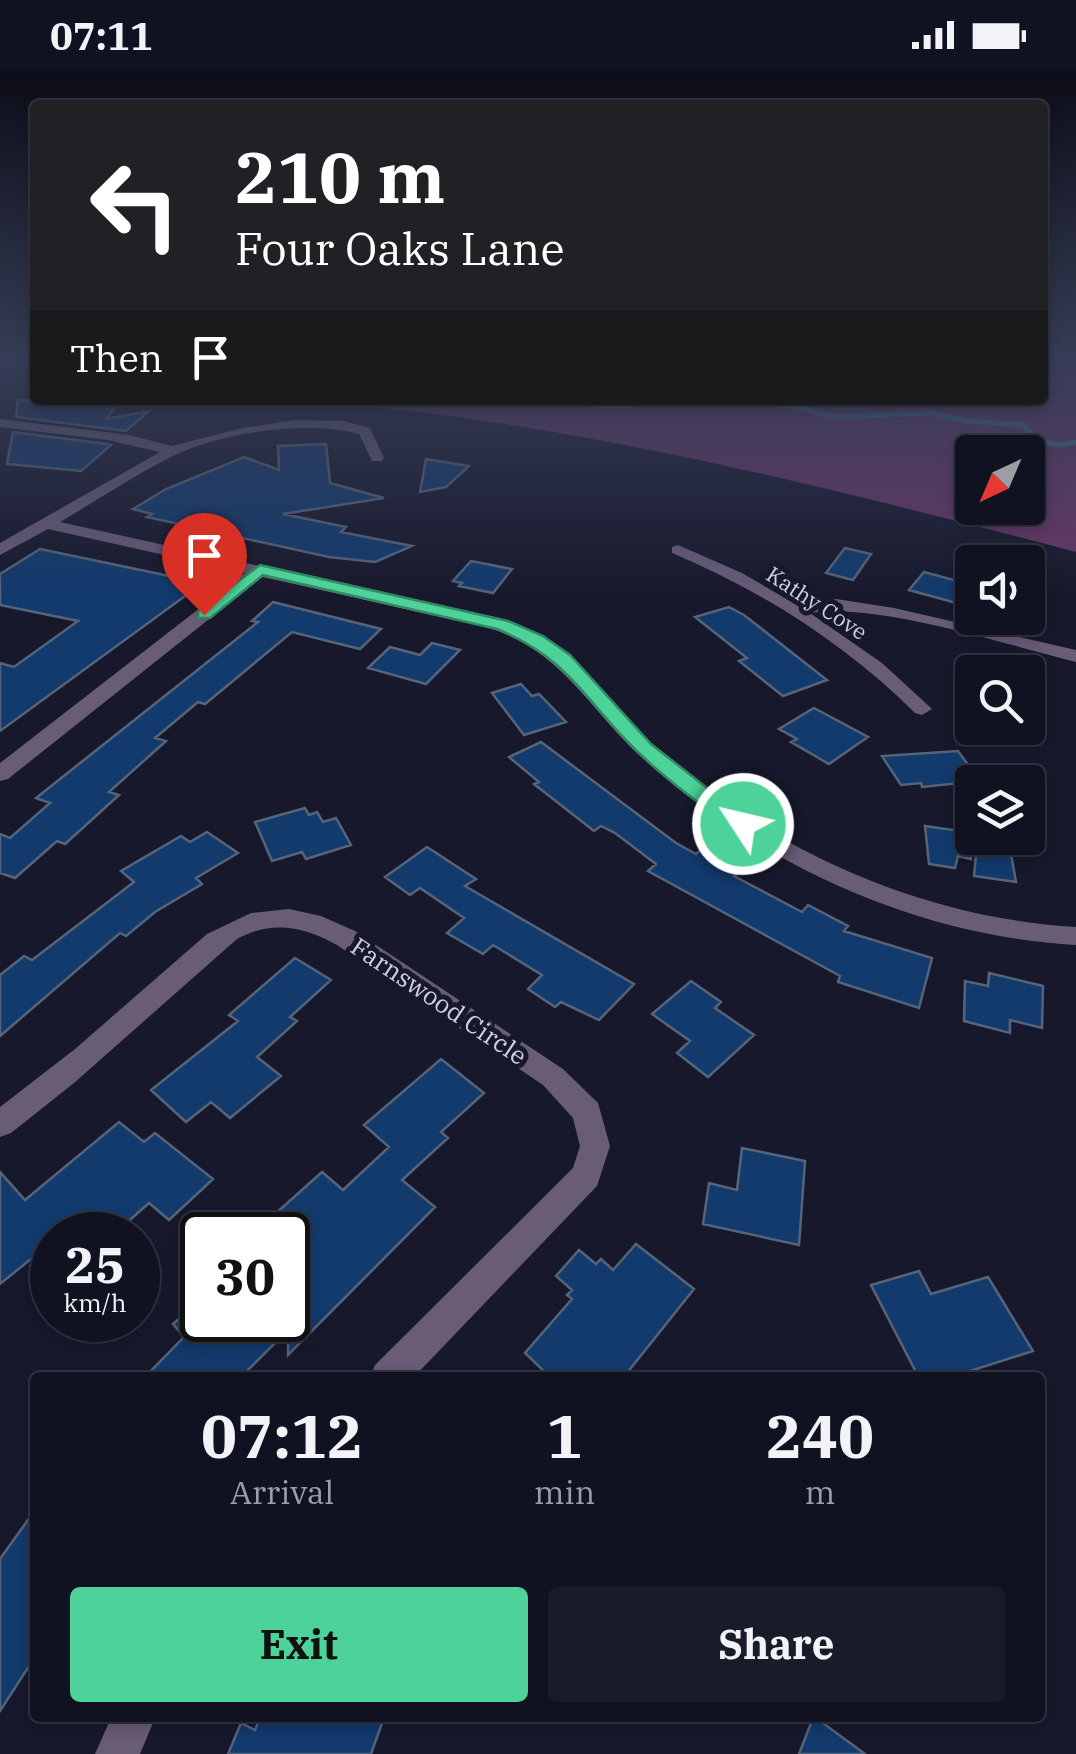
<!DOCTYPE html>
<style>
body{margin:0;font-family:"IBM Plex Serif",serif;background:#1a1b2a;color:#f1f3f6;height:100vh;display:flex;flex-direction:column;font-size:38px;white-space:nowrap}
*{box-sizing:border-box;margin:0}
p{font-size:32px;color:#9c9ea5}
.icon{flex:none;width:55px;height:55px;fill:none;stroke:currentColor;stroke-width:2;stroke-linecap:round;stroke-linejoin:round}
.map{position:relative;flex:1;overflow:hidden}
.panel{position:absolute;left:30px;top:1302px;width:1015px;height:350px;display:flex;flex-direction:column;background:#111221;border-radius:10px;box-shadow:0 5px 15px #0003,0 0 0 2px #30323f}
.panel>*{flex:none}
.banner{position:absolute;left:30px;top:30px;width:1018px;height:305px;border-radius:10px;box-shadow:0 5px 15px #0003,0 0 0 2px #30323f;background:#202124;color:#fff;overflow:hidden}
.needle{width:65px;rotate:224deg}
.buttons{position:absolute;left:955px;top:365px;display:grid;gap:20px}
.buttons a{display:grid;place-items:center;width:90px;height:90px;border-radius:10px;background:#111221;box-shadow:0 5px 15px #0003,0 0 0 2px #30323f;font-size:50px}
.speed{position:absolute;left:30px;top:1142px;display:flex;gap:20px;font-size:50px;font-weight:700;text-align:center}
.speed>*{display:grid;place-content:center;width:130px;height:130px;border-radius:50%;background:#111221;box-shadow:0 5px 15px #0003,0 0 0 2px #30323f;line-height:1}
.speed small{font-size:25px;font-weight:400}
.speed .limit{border:5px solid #111;border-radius:15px;background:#fff;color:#111}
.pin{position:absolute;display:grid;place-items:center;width:85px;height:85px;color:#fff;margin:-102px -42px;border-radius:50% 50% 50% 0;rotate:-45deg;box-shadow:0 0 10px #0007}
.pin .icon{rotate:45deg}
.me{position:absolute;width:110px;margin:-55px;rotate:305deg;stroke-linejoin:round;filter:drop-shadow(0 0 8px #0008)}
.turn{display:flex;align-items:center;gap:35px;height:210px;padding:0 40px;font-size:45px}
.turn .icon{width:130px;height:130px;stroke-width:2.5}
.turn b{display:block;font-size:70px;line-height:85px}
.then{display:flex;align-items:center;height:95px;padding:0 40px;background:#0003;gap:20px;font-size:38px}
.eta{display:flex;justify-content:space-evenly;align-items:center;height:170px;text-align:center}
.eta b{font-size:60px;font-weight:800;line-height:70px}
.primary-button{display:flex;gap:20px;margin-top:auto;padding:20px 40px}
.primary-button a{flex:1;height:115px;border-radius:10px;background:#4dd39a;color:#111;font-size:40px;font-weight:800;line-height:115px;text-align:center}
.primary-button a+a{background:#1a1b2a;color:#f1f3f6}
.status{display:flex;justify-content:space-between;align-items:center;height:70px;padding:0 50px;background:#111221;direction:ltr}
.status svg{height:28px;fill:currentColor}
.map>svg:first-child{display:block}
</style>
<div class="status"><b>07:11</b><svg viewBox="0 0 49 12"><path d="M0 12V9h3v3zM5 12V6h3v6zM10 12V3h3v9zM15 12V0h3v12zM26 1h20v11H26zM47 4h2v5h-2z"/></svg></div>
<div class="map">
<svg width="1076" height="1684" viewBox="0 0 1076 1684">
<rect width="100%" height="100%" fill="#17182c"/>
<!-- forest -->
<path fill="#6a3869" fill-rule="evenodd" d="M 1043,291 L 1076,291 L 1076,482 C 820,415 561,349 297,330 L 1042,330 ZM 972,382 L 1028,382 L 1028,438 L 972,438 Z"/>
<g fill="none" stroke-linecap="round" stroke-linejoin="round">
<!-- stream -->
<path stroke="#457790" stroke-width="5" d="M 726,330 L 791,336 L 835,347 L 930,343 L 966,351 L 1023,355 L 1040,371 L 1058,375 L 1076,372
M 537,333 L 628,336 L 657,330"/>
</g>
<!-- building -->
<path fill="#123a6d" stroke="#556479" stroke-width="2.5" d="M 18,330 L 119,333 L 106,349 L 149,341 L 126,361 L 16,347 Z
M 13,362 L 107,374 L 111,375 L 81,401 L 7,394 Z
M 326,374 L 330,413 L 384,428 L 283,444 L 346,457 L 341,462 L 412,476 L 375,492 L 329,487 L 147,447 L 152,444 L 133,439 L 166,419 L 244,387 L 279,400 L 278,376 Z
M 426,389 L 469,396 L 446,417 L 420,422 Z
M 845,478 L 871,484 L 853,510 L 826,503 Z
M 40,479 L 203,513 L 0,661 L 0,593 L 14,597 L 78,551 L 0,535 L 0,504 Z
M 471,491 L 512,499 L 493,523 L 459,516 L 462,513 L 453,511 Z
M 924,502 L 972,515 L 972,517 L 960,534 L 909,520 Z
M 273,532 L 381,559 L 360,579 L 292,562 L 205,634 L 198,632 L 155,668 L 166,671 L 109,722 L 119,725 L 65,774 L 57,771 L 15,808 L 0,803 L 0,764 L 10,768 L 50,733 L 36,728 L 258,552 L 252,551 Z
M 729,537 L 744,545 L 827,610 L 783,626 L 739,591 L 747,588 L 695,547 Z
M 432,573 L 460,580 L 426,614 L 368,598 L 390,577 L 420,585 Z
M 521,614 L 532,626 L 539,624 L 566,652 L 524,665 L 492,623 Z
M 814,638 L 868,667 L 829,694 L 791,672 L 797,669 L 779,659 Z
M 541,672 L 676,773 L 696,784 L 703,778 L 741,800 L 734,806 L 802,842 L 808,835 L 848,856 L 844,861 L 932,888 L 919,938 L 838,912 L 840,906 L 648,801 L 656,794 L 615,763 L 601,756 L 594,761 L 534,714 L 539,712 L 509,687 Z
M 958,681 L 980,711 L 922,717 L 921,713 L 901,715 L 882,686 Z
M 305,738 L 309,745 L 317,742 L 323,752 L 336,748 L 351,775 L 306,789 L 302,782 L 272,791 L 255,752 Z
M 925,756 L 967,762 L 971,789 L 958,786 L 955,798 L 929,794 Z
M 207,762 L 238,783 L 196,808 L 202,814 L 155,842 L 126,866 L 120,863 L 0,966 L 0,905 L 24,886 L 32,890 L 134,812 L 121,801 L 181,766 L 190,772 Z
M 977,774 L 1010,778 L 1016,812 L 974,806 Z
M 427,777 L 476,809 L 465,816 L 634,914 L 599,950 L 561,932 L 555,937 L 528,919 L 542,905 L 493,875 L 483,884 L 447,863 L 464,848 L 420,818 L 410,825 L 385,807 Z
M 295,888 L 331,910 L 290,947 L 297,951 L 257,987 L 281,1006 L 230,1048 L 211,1032 L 186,1052 L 151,1020 L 238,951 L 229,945 Z
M 989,903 L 1043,916 L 1042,958 L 1010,950 L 1010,963 L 964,951 L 965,911 L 988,916 Z
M 691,911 L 721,932 L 715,938 L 754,965 L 708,1007 L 677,983 L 690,971 L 652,944 Z
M 441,989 L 484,1023 L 441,1062 L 448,1068 L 402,1110 L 435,1137 L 288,1285 L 288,1271 L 282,1266 L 240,1308 L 144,1308 L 184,1267 L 173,1254 L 189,1240 L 207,1261 L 218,1250 L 288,1250 L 288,1186 L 304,1170 L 275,1144 L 322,1102 L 343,1120 L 389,1077 L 364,1055 Z
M 119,1052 L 144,1072 L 155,1063 L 213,1109 L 169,1150 L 149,1133 L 113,1165 L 52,1165 L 52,1172 L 0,1214 L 0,1102 L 25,1130 Z
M 742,1078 L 805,1091 L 799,1175 L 703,1154 L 709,1113 L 737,1120 Z
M 636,1174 L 694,1219 L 623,1308 L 551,1308 L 525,1283 L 572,1229 L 567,1225 L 572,1220 L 556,1206 L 579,1180 L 596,1194 L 601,1189 L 613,1200 Z
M 919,1201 L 931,1224 L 988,1207 L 1033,1281 L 970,1301 L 973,1308 L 919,1308 L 871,1215 Z
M 35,1440 L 35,1587 L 0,1641 L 0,1489 Z
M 260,1648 L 384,1648 L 371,1684 L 228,1684 L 241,1653 L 255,1660 Z
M 813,1648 L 816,1648 L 865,1684 L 799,1684 Z"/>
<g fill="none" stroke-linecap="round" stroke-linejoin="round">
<!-- minor -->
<path fill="#685c77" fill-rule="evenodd" d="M 0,349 L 129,365 L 172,376 L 242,358 L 295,350 L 344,351 L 370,358 L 384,388 L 382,391 L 372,391 L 359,364 C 307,350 224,362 175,385 C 136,404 98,430 60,452 L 508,551 C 576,583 599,625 651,673 C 766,779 921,848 1076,857 L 1076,875 C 915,866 758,794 639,685 C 598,647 570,598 519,570 C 488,554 452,549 418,542 C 366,530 314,518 262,507 L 8,709 L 0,711 L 0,693 L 245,503 L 48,459 L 0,485 L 0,473 L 160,382 L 108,370 L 0,357 Z
M 678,475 L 742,503 L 795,534 L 836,529 L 894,538 L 1076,580 L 1076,592 C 1002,574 882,533 810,543 L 882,593 L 932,639 L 922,645 L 915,643 C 847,575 761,520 672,483 L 672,477 Z
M 289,839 L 321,846 L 355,861 L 563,999 L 598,1033 L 610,1076 L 597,1116 L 413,1308 L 370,1308 L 375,1295 L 573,1098 L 580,1076 L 573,1048 L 543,1015 L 337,875 C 304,856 271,850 237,869 L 74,1013 L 11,1063 L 0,1067 L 0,1037 L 75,979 L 207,864 L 251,843 Z
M 111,1648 L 155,1648 L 140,1684 L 95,1684 Z"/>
</g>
<!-- sky -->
<linearGradient id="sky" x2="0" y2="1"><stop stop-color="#0d0d18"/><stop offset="0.55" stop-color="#363d56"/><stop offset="1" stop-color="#363d56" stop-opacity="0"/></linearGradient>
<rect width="1076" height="527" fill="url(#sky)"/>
<!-- route -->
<path fill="#4dd39a" stroke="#328964" stroke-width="2.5" d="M 260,495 L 508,551 L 543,566 L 570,585 L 651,674 L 753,754 L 743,761 L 735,759 C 702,736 669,712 639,683 C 585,632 572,590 497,559 L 263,505 L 210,548 L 198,548 L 198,541 Z"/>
<g text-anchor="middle" stroke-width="10" stroke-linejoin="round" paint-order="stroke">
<!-- far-street labels -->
<g font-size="22" fill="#cfd1df" stroke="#17182c">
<text transform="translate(817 533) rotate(33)" y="8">Kathy Cove</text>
</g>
<!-- street labels -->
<g font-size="25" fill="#cfd1df" stroke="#17182c">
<text transform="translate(439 931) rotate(34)" y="9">Farnswood Circle</text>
</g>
</g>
</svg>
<div class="buttons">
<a><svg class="needle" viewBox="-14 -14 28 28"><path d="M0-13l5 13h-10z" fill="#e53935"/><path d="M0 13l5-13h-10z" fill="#9c9ea5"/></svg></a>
<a><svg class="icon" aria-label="sound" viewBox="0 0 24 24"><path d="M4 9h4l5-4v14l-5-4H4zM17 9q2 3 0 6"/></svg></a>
<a><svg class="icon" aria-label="search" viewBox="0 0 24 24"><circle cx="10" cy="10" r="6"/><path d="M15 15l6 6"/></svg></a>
<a><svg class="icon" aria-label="layers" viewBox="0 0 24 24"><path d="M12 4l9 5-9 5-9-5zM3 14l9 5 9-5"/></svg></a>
</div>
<div class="speed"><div>25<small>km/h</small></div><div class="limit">30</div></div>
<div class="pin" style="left:204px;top:545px;background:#d93025"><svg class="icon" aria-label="arrive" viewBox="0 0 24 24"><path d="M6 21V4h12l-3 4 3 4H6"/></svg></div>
<svg class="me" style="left:743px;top:754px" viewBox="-20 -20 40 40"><circle r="17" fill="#4dd39a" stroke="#fff" stroke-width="3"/><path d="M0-11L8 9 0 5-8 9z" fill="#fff"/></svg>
<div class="banner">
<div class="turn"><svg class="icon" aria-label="left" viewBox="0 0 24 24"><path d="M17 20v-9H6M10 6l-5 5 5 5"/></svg><div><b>210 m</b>Four Oaks Lane</div></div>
<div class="then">Then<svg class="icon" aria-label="arrive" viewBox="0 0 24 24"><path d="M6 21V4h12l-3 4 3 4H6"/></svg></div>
</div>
<section class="panel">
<div class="eta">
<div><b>07:12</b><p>Arrival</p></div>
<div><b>1</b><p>min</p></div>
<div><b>240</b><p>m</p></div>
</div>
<div class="primary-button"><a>Exit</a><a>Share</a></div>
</section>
</div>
